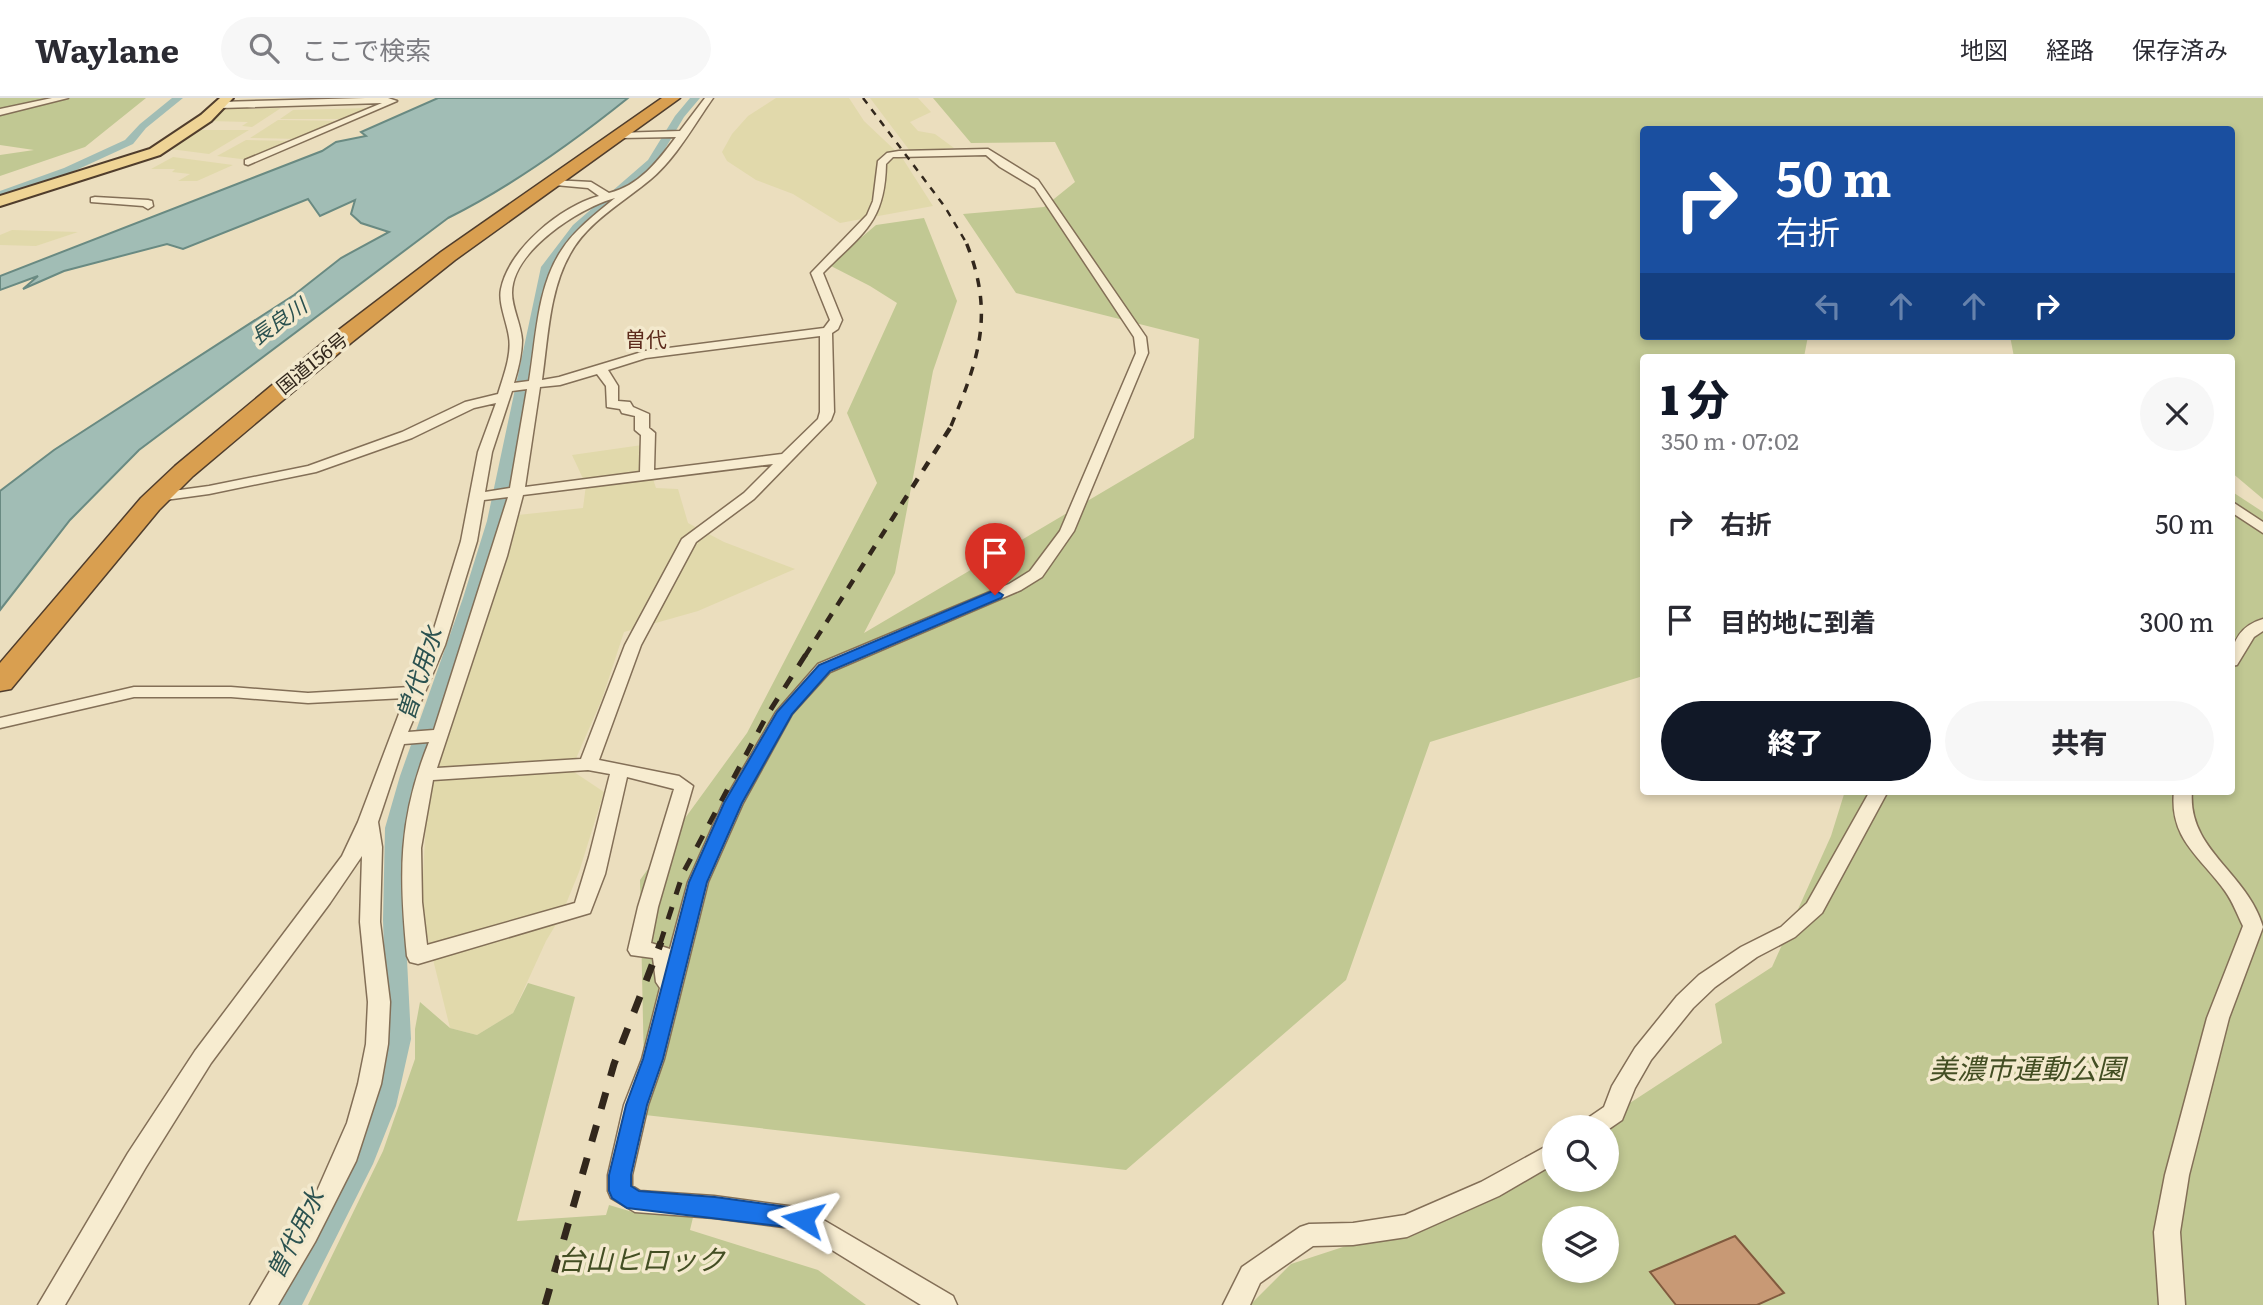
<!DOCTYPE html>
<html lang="ja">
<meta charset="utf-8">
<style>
body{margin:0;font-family:Literata,"Noto Sans JP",serif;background:#f7f7f7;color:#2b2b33;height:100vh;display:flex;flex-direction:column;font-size:26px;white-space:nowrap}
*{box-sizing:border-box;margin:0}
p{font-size:23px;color:#7c7c81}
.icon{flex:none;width:38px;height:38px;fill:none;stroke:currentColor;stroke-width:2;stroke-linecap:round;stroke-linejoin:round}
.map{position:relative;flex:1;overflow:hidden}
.drawer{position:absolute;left:1640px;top:256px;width:595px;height:441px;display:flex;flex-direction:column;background:#fff;border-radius:7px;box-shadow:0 4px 10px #0003}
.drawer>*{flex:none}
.guide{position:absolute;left:1640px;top:28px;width:595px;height:214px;border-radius:7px;box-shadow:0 4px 10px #0003;background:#1a4fa0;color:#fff;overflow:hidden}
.tools{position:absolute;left:1542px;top:1017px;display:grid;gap:14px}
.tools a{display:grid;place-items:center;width:77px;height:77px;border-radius:50%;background:#fff;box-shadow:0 4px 10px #0003;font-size:35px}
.pin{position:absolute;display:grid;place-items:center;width:60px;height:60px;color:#fff;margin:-72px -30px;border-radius:50% 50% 50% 0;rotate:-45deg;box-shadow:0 0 7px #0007}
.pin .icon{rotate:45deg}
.me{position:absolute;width:77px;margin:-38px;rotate:278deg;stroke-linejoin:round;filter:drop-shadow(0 0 5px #0008)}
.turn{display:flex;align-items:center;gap:24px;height:147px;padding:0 21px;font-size:32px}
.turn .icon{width:91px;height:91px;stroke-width:2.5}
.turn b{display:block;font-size:49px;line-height:60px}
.lanes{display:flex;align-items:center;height:66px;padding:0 21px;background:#0003;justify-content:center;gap:35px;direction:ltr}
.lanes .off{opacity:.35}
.round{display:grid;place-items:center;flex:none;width:74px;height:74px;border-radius:37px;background:#f7f7f7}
.summary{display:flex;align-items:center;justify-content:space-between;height:119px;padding:0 21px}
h1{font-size:42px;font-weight:800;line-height:52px;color:#111827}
.action{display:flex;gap:14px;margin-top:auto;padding:14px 21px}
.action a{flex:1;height:80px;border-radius:42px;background:#111827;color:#fff;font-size:28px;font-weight:800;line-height:80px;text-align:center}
.action a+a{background:#f7f7f7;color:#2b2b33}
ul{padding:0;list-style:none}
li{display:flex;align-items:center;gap:21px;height:98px;padding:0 21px}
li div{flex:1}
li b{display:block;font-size:26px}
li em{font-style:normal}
header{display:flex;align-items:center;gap:42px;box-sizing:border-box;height:98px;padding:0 35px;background:#fff;border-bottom:2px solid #e1e1e2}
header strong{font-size:33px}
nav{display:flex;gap:38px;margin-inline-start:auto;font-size:24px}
.search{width:490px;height:63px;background:#f7f7f7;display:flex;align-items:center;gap:18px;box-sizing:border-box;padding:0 24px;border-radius:38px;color:#7c7c81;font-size:26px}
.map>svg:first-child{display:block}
</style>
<header>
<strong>Waylane</strong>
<div class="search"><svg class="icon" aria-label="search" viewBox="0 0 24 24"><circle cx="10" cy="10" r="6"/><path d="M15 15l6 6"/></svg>ここで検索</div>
<nav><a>地図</a><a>経路</a><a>保存済み</a></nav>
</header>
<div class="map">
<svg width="2263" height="1207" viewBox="0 0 2263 1207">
<rect width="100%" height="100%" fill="#ebdebe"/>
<!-- farmland -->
<path fill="#e1d9ab" d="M 776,0 L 849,0 L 864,23 L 901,58 L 933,108 L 840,125 L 793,96 L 756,82 L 727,63 L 722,54 L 732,36 L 748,18 Z
M 870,0 L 918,0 L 931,14 L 910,24 L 918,33 L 935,36 L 954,50 L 910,53 Z
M 252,7 L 249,11 L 281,10 L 252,29 L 242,28 L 248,24 L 209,23 L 228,8 Z
M 370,10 L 347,21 L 280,21 L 293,12 Z
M 278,22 L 345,23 L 299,41 L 250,40 Z
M 197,32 L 249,32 L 209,56 L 170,51 Z
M 246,42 L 296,43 L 249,62 L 217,58 Z
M 173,59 L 233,67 L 197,83 L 178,83 L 190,76 L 172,74 L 175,71 L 151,71 Z
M 12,132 L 78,134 L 36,148 L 0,147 L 0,137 Z
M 642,347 L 656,390 L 678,391 L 688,425 L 724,444 L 795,471 L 698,513 L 624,534 L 602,601 L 571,672 L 604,694 L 579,774 L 561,818 L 546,843 L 513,915 L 477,937 L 450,930 L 421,813 L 428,687 L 482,509 L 518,417 L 583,410 L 586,387 L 572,357 Z"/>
<!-- green -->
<path fill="#c1c893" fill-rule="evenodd" d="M 0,0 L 146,0 L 85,49 L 0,78 L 0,57 L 34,52 L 0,47 Z
M 933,0 L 2263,0 L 2263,401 L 2231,374 L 2231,259 L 2014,259 L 2010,238 L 2231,238 L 2231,32 L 1643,32 L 1643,238 L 1808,238 L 1804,259 L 1643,259 L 1643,578 L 1430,644 L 1346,882 L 1126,1072 L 645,1017 L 640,782 L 747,635 L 877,385 L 847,315 L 897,205 L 870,188 L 829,167 L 876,127 L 924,120 L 957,203 L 933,273 L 895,475 L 864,535 L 1194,340 L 1199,241 L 1016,195 L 963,116 L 1044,109 L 1075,84 L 1055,44 L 971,45 Z
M 2231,393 L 2263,414 L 2263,1207 L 1250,1207 L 1291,1166 L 1407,1128 L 1554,1054 L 1554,1082 L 1606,1082 L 1606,1029 L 1593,1029 L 1722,945 L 1715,906 L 1772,869 L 1831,738 L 1845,693 L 2231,693 ZM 1554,1120 L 1606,1120 L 1606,1172 L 1554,1172 Z
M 528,885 L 575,899 L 517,1123 L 606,1117 L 609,1107 L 636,1115 L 695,1111 L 690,1132 L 818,1172 L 866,1207 L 308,1207 L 383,1053 L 415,961 L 415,931 L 420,904 L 450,930 L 477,937 L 513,915 Z"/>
<!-- water -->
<path fill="#a1bdb5" stroke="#698a82" stroke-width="2" d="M 438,0 L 628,0 C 572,45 512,88 448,120 L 139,352 L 70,422 L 0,512 L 0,393 L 54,352 L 294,197 L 341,160 L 389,134 L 361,125 L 351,116 L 355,102 L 320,118 L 308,101 L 183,151 L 167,146 L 64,173 L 23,191 L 38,178 L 0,192 L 0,178 L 322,53 L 336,44 L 366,38 L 361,34 Z"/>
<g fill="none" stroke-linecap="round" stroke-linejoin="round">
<!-- canal -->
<path fill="#a1bdb5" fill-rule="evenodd" d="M 172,0 L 183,0 L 146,30 L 133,46 L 72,74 L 0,100 L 0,93 L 64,70 L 125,42 L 140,26 Z
M 690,0 L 700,0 L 684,19 L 656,66 L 581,131 L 553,169 L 503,423 L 481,500 L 420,678 L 407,730 L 405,822 L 411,941 L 396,1008 L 373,1066 L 302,1207 L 272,1207 L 347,1064 L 370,1008 L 387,941 L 383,822 L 385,730 L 400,678 L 463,500 L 487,423 L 541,169 L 573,127 L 648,62 L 675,18 Z"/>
</g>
<!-- building -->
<path fill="#c89975" stroke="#815a3e" stroke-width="2" d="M 1735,1138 L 1784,1195 L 1757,1207 L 1676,1207 L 1650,1174 Z"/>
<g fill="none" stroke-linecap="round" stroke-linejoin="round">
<defs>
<path id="street" d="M 52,0 L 68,0 L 0,17 L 0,11 Z
M 365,0 L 388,0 L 397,3 L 248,67 L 245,66 L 245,62 L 382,5 L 220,10 L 216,7 L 220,4 Z
M 705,0 L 713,0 C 694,27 676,60 651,81 C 625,103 587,124 570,156 C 549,193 548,241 542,282 L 559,279 L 645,253 L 824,230 L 830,222 L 811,175 L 867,117 L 873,103 L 878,63 L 887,55 L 899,53 L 988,51 L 1038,82 L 1146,239 L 1148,255 L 1074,433 L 1042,479 L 1021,492 L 830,574 L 792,616 L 743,705 L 708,784 L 664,961 L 648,1007 L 632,1077 L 632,1088 L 640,1093 L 714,1098 L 803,1110 L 953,1198 L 957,1207 L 921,1207 L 798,1131 L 714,1120 L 635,1114 L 611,1100 L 608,1093 L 608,1077 L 624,1007 L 642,961 L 660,890 L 656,884 L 653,860 L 631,857 L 628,852 L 638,809 L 674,691 L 627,679 L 605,776 L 590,815 L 418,866 L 410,864 L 407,858 C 399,776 398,721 429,644 L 404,646 L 378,724 L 382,749 L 380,824 L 390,904 L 388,946 L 381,986 L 356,1063 L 315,1144 L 278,1207 L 250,1207 L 317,1093 L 347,1025 L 358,986 L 366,946 L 368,904 L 360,824 L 362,758 L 330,805 L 211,965 L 146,1069 L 65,1207 L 38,1207 L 128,1055 L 195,953 L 342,758 L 358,724 L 405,600 L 308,605 L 231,599 L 134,599 L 0,630 L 0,620 L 134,589 L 231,589 L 308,595 L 410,589 L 429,547 L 461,443 L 478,354 L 496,305 L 474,310 L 412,340 L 316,374 L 209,396 L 158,403 L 151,399 L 158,395 L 209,388 L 308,368 L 402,334 L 465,304 L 498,296 C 503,279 512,257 509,239 C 507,224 498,205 501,191 C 509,151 561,108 599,98 L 588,90 L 555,87 L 552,86 L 552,82 L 591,84 L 609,95 C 639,88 658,63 676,39 L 620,40 L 615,37 L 617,35 L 680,33 ZM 986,57 L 1000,69 L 1035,90 L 1134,239 L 1136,255 L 1060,433 L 1030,473 L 1009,486 L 818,566 L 776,614 L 723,705 L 688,784 L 670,851 L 651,845 L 658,809 L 693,688 L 679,678 L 599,662 L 641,547 L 696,444 L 754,401 L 831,322 L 834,314 L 832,235 L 838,231 L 842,222 L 823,175 C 861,136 885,126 886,66 L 893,59 L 899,59 ZM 615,100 C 596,116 574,132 561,153 C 537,189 536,242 529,283 L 514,285 C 518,272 522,256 522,242 C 521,226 512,210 512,195 C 512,153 579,110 615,100 ZM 820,238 L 820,314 L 818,321 L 782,356 L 654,372 L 655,335 L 649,330 L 649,316 L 633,309 L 630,304 L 618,303 L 618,288 L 608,272 L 646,260 ZM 597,276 L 606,288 L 607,309 L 620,311 L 622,315 L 635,318 L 635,332 L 641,337 L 640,374 L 525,389 L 540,289 L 560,287 ZM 527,291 L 510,390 L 485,394 L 492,354 L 512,293 ZM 773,366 L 744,395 L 682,441 L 625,547 L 581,661 L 437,670 L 507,458 L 523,397 ZM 508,399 L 434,632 L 408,634 L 445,547 L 477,443 L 484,402 ZM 588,672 L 610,676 L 589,759 L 575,805 L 427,847 L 422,804 L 421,750 L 433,682 Z
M 95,99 L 148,102 L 152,103 L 153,108 L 148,111 L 143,108 L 91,104 L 91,100 Z
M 2231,403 L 2263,424 L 2263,435 L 2231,414 Z
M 2263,521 L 2263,533 L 2254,539 L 2237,567 L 2231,568 C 2231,545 2239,528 2263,521 Z
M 1870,693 L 1888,693 L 1822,815 L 1795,839 L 1757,859 L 1715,889 L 1693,910 L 1651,962 L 1635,990 L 1622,1022 L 1606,1033 L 1606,1029 L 1581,1029 L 1585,1022 L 1604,1009 L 1612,988 L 1635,950 L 1677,898 L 1699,877 L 1741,849 L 1781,829 L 1807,805 Z
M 2174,693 L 2192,693 C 2187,752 2247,774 2263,829 L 2229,920 L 2189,1077 L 2180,1134 L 2185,1207 L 2159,1207 L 2154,1134 L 2165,1077 L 2207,920 L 2243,828 C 2237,816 2233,804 2225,793 C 2200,758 2169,741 2174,693 Z
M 1554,1044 L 1554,1066 L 1499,1098 L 1407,1139 L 1353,1147 L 1313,1148 L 1260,1185 L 1250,1207 L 1223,1207 L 1242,1169 L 1300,1129 L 1309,1126 L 1353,1125 L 1405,1117 L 1481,1084 Z"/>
<path id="primary" d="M 220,0 L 233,0 L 211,23 L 160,57 L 0,108 L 0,98 L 150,51 L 201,17 Z"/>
<path id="highway" d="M 662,0 L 680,0 L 455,162 L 352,244 L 193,378 L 159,412 L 11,591 L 0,593 L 0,565 L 141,400 L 175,368 L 336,234 L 441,154 Z"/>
</defs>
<!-- street casing -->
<use href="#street" stroke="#836f57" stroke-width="3"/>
<!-- primary casing -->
<use href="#primary" stroke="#503d2c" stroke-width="4"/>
<!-- highway casing -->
<use href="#highway" stroke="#503d2c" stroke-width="3"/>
<!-- street -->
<use href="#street" fill="#f7ecd0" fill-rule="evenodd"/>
<!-- primary -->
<use href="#primary" fill="#efd495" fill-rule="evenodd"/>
<!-- highway -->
<use href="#highway" fill="#d99f50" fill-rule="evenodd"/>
<!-- rail-far4 -->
<path stroke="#32271c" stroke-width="2.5" stroke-dasharray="7 7" stroke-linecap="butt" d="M 863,0 L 945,109 L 967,146"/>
<!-- rail-far3 -->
<path stroke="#32271c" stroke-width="3.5" stroke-dasharray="9 9" stroke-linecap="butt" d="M 951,328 C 979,260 995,216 966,144"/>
<!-- rail-far2 -->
<path stroke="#32271c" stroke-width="4.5" stroke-dasharray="10 10" stroke-linecap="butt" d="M 805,558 L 952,327"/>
<!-- rail-far1 -->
<path stroke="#32271c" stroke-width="5" stroke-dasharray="13 13" stroke-linecap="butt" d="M 660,846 L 683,775 L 766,619 L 806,556"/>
<!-- rail -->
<path stroke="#32271c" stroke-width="7" stroke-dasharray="17 17" stroke-linecap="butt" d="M 545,1207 L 614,966 L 661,844"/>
</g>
<!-- route -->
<path fill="#1a73e8" stroke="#114b97" stroke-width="2" d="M 995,492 L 1003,497 L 1001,500 L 830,573 L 792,616 L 742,705 L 707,784 L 663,961 L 647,1007 L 631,1077 L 631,1088 L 639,1093 L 715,1099 L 803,1111 L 811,1114 L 814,1121 L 811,1128 L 803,1131 L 627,1110 L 612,1100 L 609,1093 L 609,1077 L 626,1007 L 643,961 L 689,784 L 724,705 L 777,614 L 819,567 Z"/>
<g text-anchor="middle" stroke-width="7" stroke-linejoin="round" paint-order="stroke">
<!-- far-street labels -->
<g font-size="19" fill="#32271c" stroke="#f3e9cd">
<text transform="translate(312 265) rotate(-39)" y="7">国道156号</text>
</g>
<!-- far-water labels -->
<g font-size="21" font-style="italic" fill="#2b5250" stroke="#f3e9cd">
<text transform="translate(279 224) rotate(-35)" y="7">長良川</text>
</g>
<!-- far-quarter labels -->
<g font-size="21" fill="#5d2b1d" stroke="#f3e9cd">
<text x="646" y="249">曽代</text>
</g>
<!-- water labels -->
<g font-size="24" font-style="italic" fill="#2b5250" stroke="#f3e9cd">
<text transform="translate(420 576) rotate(-72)" y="8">曽代用水</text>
<text transform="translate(296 1136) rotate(-63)" y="8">曽代用水</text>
</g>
<!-- near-park labels -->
<g font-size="28" font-style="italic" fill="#434e23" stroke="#f3e9cd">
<text x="2027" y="981">美濃市運動公園</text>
<text x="641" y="1172">台山ヒロック</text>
</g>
</g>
</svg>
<div class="tools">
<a><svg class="icon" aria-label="search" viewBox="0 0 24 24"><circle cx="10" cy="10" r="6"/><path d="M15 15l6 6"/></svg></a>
<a><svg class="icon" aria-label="layers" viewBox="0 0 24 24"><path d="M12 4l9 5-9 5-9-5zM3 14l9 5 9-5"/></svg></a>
</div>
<div class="pin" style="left:995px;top:497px;background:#d93025"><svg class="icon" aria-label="arrive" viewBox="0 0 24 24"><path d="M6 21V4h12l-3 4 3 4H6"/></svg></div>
<svg class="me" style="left:803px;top:1121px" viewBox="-20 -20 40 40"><path d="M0-17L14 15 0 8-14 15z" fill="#1a73e8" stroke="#fff" stroke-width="4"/></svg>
<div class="guide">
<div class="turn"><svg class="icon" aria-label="right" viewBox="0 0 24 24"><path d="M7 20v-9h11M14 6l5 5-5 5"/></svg><div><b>50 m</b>右折</div></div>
<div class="lanes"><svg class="icon off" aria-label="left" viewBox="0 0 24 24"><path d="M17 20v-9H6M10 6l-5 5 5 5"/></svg><svg class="icon off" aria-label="ahead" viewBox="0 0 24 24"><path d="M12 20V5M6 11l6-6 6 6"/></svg><svg class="icon off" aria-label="ahead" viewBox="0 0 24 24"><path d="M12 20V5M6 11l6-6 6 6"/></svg><svg class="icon" aria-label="right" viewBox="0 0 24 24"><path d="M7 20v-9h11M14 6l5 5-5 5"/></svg></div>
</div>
<section class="drawer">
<div class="summary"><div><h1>1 分</h1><p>350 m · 07:02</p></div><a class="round"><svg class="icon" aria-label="close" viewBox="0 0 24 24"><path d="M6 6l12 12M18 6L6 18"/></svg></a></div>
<ul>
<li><svg class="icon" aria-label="right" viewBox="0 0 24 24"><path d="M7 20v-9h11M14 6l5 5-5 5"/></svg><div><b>右折</b></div><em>50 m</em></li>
<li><svg class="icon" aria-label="arrive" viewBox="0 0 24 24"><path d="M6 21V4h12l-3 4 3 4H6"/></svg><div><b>目的地に到着</b></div><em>300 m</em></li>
</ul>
<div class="action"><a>終了</a><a>共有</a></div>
</section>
</div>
